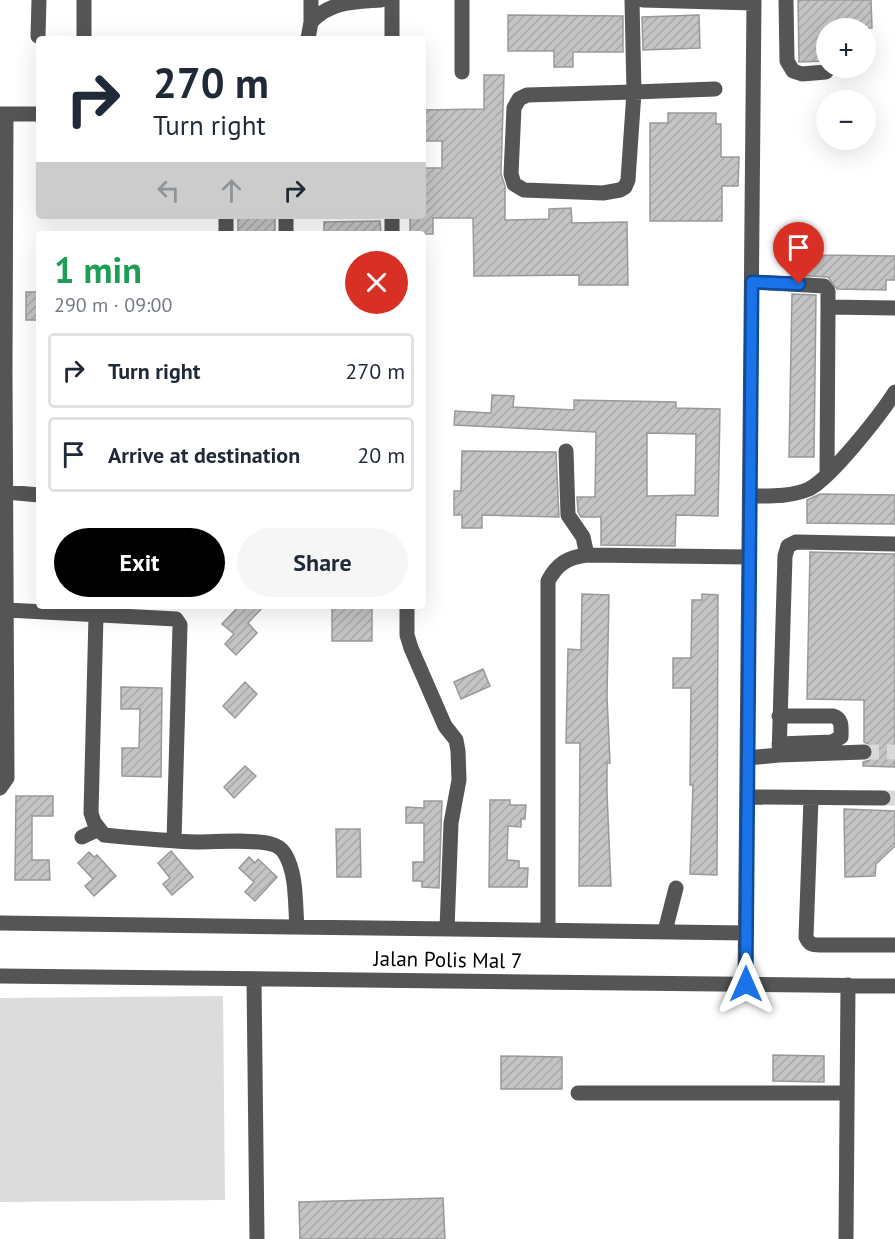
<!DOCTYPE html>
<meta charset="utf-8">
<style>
body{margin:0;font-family:"PT Sans",sans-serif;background:#f6f6f7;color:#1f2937;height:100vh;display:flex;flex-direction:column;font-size:22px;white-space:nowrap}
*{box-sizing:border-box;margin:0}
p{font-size:20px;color:#747a83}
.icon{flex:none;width:33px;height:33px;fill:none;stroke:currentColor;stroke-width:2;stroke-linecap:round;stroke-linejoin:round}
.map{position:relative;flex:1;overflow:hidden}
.side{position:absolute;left:36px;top:231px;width:390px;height:378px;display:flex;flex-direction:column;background:#fff;border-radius:6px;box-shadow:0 6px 24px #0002}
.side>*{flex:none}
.banner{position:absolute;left:36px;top:36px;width:390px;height:183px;border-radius:6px;box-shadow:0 6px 24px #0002;background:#fff;color:#1f2937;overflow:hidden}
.buttons{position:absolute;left:816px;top:18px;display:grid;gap:12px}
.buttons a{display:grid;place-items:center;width:60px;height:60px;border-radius:50%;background:#fff;box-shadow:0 6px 24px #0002;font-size:30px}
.pin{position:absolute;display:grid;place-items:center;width:51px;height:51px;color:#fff;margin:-62px -26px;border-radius:50% 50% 50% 0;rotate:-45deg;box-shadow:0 0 6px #0007}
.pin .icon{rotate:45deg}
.me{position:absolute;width:66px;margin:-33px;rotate:0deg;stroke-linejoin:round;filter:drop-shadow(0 0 4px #0008)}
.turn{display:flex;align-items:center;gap:21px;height:126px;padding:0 18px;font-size:27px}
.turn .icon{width:78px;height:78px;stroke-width:2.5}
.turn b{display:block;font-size:42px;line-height:51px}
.lanes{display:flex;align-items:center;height:57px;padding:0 18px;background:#0003;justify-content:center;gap:30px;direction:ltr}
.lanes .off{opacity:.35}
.round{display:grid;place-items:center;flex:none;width:63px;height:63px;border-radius:32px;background:#f6f6f7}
.summary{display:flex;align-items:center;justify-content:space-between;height:102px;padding:0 18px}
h1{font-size:36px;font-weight:800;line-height:45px;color:#1e9e55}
.action{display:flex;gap:12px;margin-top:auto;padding:12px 18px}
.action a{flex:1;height:69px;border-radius:36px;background:#000;color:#fff;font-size:24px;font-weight:800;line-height:69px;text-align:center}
.action a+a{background:#f6f6f7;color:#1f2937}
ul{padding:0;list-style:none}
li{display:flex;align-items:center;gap:18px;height:75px;margin:0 12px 9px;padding:0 6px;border:3px solid #e0e1e3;border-radius:6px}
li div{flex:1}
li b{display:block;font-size:22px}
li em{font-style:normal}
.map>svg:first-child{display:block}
</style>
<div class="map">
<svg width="895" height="1239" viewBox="0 0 895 1239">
<defs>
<pattern id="building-hatch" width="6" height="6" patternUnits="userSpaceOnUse" patternTransform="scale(1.5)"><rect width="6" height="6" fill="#c4c4c4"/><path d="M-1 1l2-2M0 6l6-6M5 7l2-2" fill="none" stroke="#a7a7a7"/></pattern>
</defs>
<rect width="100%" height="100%" fill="#fff"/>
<!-- garden -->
<path fill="#dcdcdc" d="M 223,996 L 225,1200 L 0,1202 L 0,998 Z"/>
<!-- building -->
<path fill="url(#building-hatch)" stroke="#999" stroke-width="1.5" fill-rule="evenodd" d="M 798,0 L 871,0 L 872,28 L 826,28 L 826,61 L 799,62 Z
M 508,15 L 623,16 L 623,52 L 573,52 L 573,67 L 554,67 L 554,51 L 508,51 Z
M 699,15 L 700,48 L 643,50 L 642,17 Z
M 484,75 L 504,75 L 501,174 L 505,186 L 505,220 L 549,219 L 549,209 L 571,208 L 572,223 L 627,222 L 628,285 L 579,285 L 579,275 L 474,276 L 473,218 L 433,218 L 433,234 L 410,234 L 410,216 L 423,216 L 423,168 L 442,168 L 442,141 L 423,141 L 423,110 L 484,109 Z
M 668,113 L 716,113 L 716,124 L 721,124 L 721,157 L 739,157 L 738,186 L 722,186 L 722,221 L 650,221 L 650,123 L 668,123 Z
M 238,216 L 275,216 L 275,234 L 238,234 Z
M 380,221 L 381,234 L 324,234 L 324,222 Z
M 794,253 L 820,253 L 820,255 L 895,256 L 895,280 L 886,280 L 886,290 L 837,289 L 828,277 L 793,275 Z
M 26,292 L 39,292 L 39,320 L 26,320 Z
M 792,294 L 816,295 L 814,457 L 789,457 Z
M 492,395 L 514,396 L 513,407 L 574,410 L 574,400 L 676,402 L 676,408 L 720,409 L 718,516 L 676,515 L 675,546 L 601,545 L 601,517 L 581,517 L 578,512 L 577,497 L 595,497 L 596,432 L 454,425 L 455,411 L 491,413 ZM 647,433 L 696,434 L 695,495 L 647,496 Z
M 462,451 L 556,452 L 559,517 L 482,515 L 482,528 L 462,528 L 462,515 L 454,515 L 454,491 L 461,491 Z
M 820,494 L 895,495 L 895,524 L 807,523 L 807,500 Z
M 810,552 L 895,554 L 895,767 L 863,766 L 863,762 L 870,760 L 874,752 L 872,746 L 864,742 L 864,700 L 807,699 Z
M 582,594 L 609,595 L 607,696 L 610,763 L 607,763 L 607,793 L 611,886 L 579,886 L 580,743 L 566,743 L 568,649 L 581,650 Z
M 702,594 L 718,595 L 717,875 L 690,874 L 693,785 L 690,785 L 691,688 L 673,688 L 673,658 L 691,658 L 692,600 L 702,600 Z
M 239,606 L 264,606 L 248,623 L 257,633 L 236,655 L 225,644 L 234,634 L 222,624 Z
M 332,606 L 372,606 L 372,641 L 332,641 Z
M 483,669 L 490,686 L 461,699 L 454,682 Z
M 245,682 L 257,694 L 235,718 L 223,706 Z
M 121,687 L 162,688 L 161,777 L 122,776 L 122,748 L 139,748 L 140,709 L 121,709 Z
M 245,766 L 256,776 L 234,798 L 224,787 Z
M 16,796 L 53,796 L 53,816 L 32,816 L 32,860 L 49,860 L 50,880 L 15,880 Z
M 490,800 L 510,800 L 510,805 L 526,805 L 525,819 L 521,819 L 521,827 L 508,826 L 507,860 L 519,861 L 519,868 L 528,868 L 527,887 L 489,887 Z
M 424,801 L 442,801 L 439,888 L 422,887 L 422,881 L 413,881 L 413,862 L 424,862 L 424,823 L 406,823 L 406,807 L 424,808 Z
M 844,809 L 895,811 L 895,846 L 876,864 L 875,876 L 845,877 Z
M 336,829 L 360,829 L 361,877 L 337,877 Z
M 171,851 L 193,877 L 172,895 L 163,884 L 170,878 L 158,863 Z
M 89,852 L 94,857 L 97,855 L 116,876 L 94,896 L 85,886 L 93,879 L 78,863 Z
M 249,857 L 255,863 L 258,859 L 277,877 L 255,901 L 245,892 L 254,882 L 239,868 Z
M 773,1055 L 824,1056 L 824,1082 L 773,1081 Z
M 501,1056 L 562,1057 L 562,1089 L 501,1089 Z
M 443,1198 L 445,1239 L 300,1239 L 299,1202 Z"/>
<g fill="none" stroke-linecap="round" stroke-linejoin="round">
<!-- minor-tunnel -->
<path stroke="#d9d9d9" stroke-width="15" stroke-dasharray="15 8" stroke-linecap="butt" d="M 864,752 L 895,752
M 883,798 L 895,798"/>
<!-- minor -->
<path stroke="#555" stroke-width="15" d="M 462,0 L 462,72
M 632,0 L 634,92 L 527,95 L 519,99 L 514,108 L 511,174 L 514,184 L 524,190 L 603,193 L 620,190 L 625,187 L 628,180 L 634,92 L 715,89
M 643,0 L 754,3
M 786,0 L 787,61 L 793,71 L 802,74 L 826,72
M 311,22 C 331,1 354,2 381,0
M 38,36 L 39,0
M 84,39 L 84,0
M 308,39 L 311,22 L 311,0
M 392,39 L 392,0
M 0,114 L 39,114
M 226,216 L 226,234
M 286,216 L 286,234
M 392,216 L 392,234
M 752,282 L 824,286 L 828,291 L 828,307 L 895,308
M 566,451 L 568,515 L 583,537 L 587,555
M 827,475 L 828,307
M 6,492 L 39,495
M 750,496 C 769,496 791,497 809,489 C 831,478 881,414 895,392
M 407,606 L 407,635 L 411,648 L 445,726 L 456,740 L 458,751 L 459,780 L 451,823 L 447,929
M 7,610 L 176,619 L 180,625 L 174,841
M 96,616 L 91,813 L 94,822 L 104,835 C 135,838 166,841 197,842 C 218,842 251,839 271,844 C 276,845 282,849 285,854 C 297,874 295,904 297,927
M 779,744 L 832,742 L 841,737 C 841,728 843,719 833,716 L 779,716
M 779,755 L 864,752
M 747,758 L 779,755 L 785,556 L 788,546 L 796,542 L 895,544
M 0,788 L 7,778 L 5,370 L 6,114
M 747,797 L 883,798
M 811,798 L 806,937 C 809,944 812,945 820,945 L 895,945
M 82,837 L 99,829
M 0,923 L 746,933
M 548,930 L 548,581 C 557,564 568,557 587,555 L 749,557
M 665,931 L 676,888
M 0,976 L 895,986
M 254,979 L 257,1239
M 745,984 L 754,0
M 578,1093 L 846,1093
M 846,1239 L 848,985"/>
</g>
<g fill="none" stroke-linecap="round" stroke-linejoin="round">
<defs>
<path id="route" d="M 746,984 L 752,282 L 799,284"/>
</defs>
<!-- route casing -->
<use href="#route" stroke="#114b97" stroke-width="15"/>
<!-- route -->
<use href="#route" stroke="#1a73e8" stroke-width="10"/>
</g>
<g text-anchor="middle" stroke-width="4.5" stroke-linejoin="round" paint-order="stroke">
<!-- street labels -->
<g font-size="21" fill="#000" stroke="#fff">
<text transform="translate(448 960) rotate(1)" y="7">Jalan Polis Mal 7</text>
</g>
</g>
</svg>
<div class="buttons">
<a>+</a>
<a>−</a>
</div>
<div class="pin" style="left:799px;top:284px;background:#d93025"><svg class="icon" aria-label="arrive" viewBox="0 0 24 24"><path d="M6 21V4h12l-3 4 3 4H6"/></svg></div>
<svg class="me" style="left:746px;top:984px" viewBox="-20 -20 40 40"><path d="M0-17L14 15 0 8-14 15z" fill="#1a73e8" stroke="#fff" stroke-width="4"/></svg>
<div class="banner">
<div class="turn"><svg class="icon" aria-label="right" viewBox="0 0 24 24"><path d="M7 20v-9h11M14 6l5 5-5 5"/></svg><div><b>270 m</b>Turn right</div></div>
<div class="lanes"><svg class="icon off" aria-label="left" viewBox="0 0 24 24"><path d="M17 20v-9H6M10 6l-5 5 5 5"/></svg><svg class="icon off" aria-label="ahead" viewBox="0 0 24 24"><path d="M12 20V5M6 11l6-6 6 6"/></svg><svg class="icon" aria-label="right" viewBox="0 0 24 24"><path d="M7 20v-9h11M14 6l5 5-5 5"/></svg></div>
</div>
<section class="side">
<div class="summary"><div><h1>1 min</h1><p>290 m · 09:00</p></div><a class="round" style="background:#d93025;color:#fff"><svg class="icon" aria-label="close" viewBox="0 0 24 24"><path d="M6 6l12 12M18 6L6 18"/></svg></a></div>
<ul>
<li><svg class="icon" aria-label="right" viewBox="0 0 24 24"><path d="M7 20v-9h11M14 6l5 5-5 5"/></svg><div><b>Turn right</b></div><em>270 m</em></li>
<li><svg class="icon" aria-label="arrive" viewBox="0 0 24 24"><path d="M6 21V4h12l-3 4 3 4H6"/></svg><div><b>Arrive at destination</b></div><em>20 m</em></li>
</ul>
<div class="action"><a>Exit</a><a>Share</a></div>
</section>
</div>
